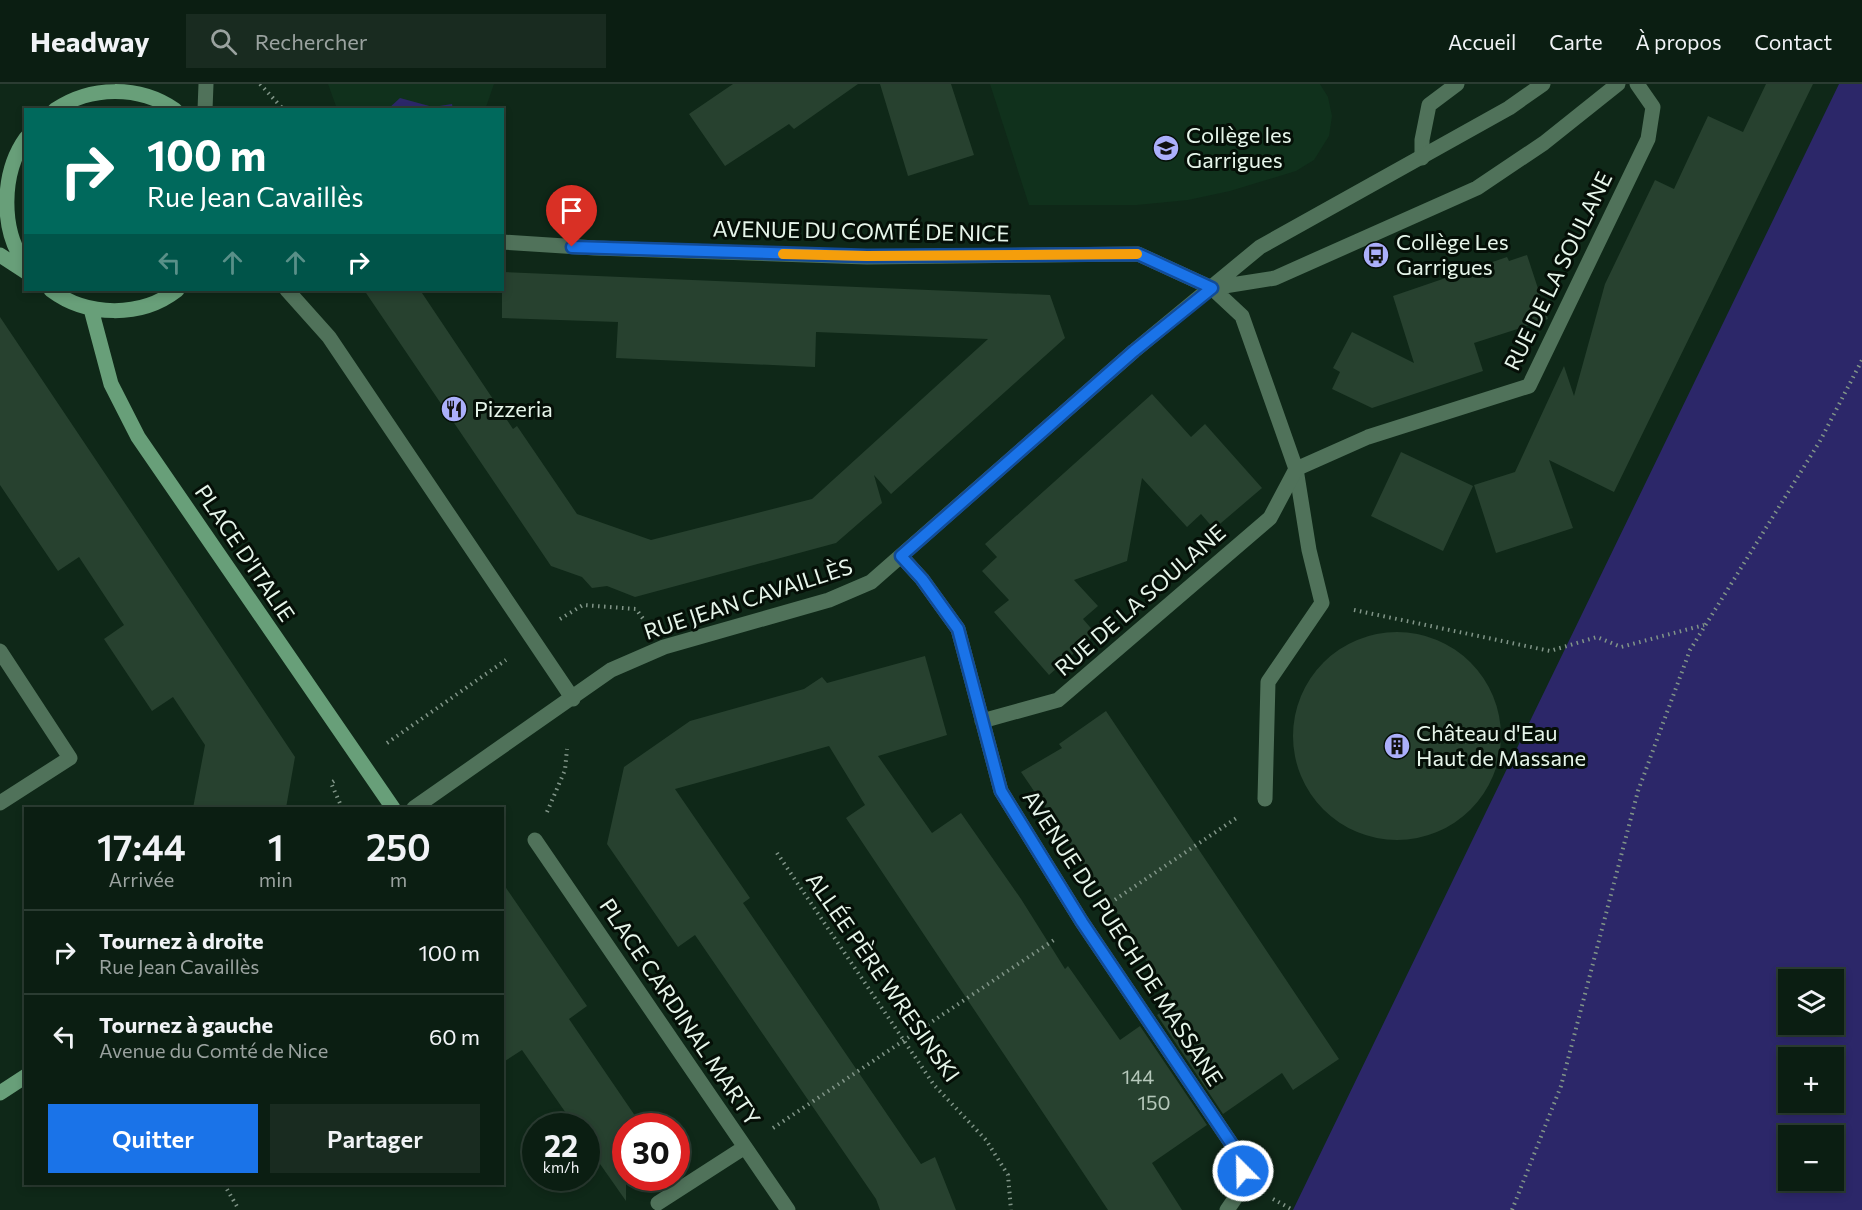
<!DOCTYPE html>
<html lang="fr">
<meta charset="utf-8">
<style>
body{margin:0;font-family:Commissioner,sans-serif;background:#192b20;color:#f1f3f6;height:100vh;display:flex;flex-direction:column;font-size:22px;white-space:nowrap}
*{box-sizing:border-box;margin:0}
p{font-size:20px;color:#9aa29f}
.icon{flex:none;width:33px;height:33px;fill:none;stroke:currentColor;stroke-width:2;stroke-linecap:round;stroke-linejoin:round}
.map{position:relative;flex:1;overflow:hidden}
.details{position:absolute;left:24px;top:723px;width:480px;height:378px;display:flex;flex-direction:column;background:#0b1e12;border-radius:0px;box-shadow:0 3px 9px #0003,0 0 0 2px #2b3c32}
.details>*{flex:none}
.guide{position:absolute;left:24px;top:24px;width:480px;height:183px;border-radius:0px;box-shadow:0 3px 9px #0003,0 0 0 2px #2b3c32;background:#00695c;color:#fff;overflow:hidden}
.fabs{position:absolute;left:1778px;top:885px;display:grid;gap:12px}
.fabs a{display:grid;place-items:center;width:66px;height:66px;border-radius:0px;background:#0b1e12;box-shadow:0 3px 9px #0003,0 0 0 2px #2b3c32;font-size:30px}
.speed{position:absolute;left:522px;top:1029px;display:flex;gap:12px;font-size:30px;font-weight:700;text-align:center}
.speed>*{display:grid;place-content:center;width:78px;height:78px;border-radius:50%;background:#0b1e12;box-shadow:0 3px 9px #0003,0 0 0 2px #2b3c32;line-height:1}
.speed small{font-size:15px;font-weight:400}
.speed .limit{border:9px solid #d22;background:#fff;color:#111}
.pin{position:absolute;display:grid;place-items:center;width:51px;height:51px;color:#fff;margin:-62px -26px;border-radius:50% 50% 50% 0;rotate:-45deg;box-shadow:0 0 6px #0007}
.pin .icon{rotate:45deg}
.me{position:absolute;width:66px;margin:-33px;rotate:337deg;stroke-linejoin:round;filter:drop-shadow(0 0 4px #0008)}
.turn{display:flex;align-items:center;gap:21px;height:126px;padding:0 24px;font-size:27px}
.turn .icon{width:78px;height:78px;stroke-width:2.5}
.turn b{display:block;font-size:42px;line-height:51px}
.lanes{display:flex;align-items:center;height:57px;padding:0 24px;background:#0003;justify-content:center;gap:30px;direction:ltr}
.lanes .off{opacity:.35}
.eta{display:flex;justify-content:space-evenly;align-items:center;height:102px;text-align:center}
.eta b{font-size:36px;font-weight:600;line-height:42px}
.button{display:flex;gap:12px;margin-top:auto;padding:12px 24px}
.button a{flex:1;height:69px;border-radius:0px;background:#1a73e8;color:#fff;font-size:24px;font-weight:600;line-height:69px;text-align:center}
.button a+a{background:#192b20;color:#f1f3f6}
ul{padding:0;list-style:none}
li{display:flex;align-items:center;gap:18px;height:84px;padding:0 24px;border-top:2px solid #2b3c32}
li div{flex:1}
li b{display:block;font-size:22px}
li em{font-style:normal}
header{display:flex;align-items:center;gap:36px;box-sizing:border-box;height:84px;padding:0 30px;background:#0b1e12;border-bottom:2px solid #2b3c32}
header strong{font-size:28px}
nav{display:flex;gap:33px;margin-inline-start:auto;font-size:21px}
.search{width:420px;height:54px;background:#192b20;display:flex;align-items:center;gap:15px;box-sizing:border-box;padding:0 21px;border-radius:0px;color:#9aa29f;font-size:22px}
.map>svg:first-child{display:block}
</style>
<header>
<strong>Headway</strong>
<div class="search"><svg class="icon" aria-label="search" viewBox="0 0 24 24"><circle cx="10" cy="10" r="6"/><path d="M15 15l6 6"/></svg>Rechercher</div>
<nav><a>Accueil</a><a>Carte</a><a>À propos</a><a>Contact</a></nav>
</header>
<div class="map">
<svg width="1862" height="1126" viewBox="0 0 1862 1126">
<rect width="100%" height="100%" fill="#0f2818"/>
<!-- built -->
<path fill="#10311c" d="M 328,0 L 494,0 L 485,26 L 337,25 Z
M 990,0 L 1320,0 L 1328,13 L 1332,32 L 1329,52 L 1314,76 L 1296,87 L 1230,107 L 1188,116 L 1137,121 L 1029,121 Z"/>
<!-- green -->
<path fill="#2c2769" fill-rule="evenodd" d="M 1839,0 L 1862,0 L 1862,1126 L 1293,1126 ZM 1788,896 L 1833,896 L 1833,940 L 1788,940 ZM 1788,974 L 1833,974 L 1833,1018 L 1788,1018 ZM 1788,1052 L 1833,1052 L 1833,1096 L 1788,1096 Z
M 400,14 L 433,23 L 452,20 L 453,25 L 388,25 Z"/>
<!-- building -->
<path fill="#27412f" d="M 733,0 L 858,0 L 794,45 L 789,40 L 725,82 L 689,30 Z
M 880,0 L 951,0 L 974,71 L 908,92 Z
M 1766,0 L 1813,0 L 1614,408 L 1549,376 L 1573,444 L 1496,469 L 1474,401 L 1515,388 L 1564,282 L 1574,312 L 1605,200 L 1655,96 L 1674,105 L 1708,32 L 1743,48 Z
M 1527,171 L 1548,235 L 1474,259 L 1483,287 L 1372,324 L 1332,305 L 1340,288 L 1333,284 L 1352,248 L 1414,279 L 1393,212 L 1507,173 L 1509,177 Z
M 502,188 L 1050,211 L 1065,254 L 891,410 L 874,391 L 882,419 L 836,459 L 635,513 L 607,502 L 592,504 L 582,493 L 551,482 L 364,206 L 420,206 L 513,345 L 517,342 L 577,430 L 651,456 L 812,415 L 988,255 L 816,248 L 815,283 L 616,274 L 618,238 L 502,234 Z
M 0,233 L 295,673 L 286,724 L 193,724 L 205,661 L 173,613 L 152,627 L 104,555 L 124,541 L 79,473 L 58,487 L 0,401 Z
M 1152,310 L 1191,353 L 1205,340 L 1262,404 L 1214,445 L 1201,430 L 1187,443 L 1142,394 L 1127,477 L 1074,496 L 1098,522 L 1083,535 L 1096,550 L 1049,591 L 994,528 L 1009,516 L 982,487 L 997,473 L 985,460 Z
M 1401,368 L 1473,402 L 1443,467 L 1371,432 Z
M1293 652a104 104 0 1 1 208 0a104 104 0 1 1-208 0Z
M 925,572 L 947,651 L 878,672 L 932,749 L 961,729 L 1021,815 L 1065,885 L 1068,882 L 1120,956 L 1140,942 L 1207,1041 L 1152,1079 L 1182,1126 L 1108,1126 L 846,734 L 865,721 L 829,662 L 675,705 L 750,814 L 743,819 L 921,1080 L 935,1073 L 956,1126 L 880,1126 L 876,1115 L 695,851 L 678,863 L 607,760 L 624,683 L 690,637 L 804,605 L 822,593 L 827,599 Z
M 1106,627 L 1339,975 L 1293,1006 L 1282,989 L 1223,1030 L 1157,931 L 1174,919 L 1124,843 L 1126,842 L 1021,688 L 1062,664 L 1059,660 Z
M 502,798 L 587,922 L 569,935 L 642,1042 L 626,1042 L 626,1117 L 586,1060 L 586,1042 L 575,1042 L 522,966 L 502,979 Z"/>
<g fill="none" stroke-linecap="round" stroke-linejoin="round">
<!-- path -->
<path stroke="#819588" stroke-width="4" stroke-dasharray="1.5 4.5" stroke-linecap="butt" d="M 260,0 L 284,26
M 1354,526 L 1550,567 L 1597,553 L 1621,563 L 1704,541
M 560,535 L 583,521 L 636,525 L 644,536
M 387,659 L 506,576
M 334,697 L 331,699 L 342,724
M 547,728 L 565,686 L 567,665
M 777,769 L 934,1001 L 986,1056 L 1008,1091 L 1011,1126
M 1110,819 L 1238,733
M 773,1044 L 1054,856
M 224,1100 L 239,1126
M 1273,1115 L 1293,1126
M 1512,1126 L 1561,1002 L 1638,707 L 1690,566 L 1820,357 L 1862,276"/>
<!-- service -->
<path stroke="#50725a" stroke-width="15" d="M 1422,74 L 1422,56 L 1429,21 L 1457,0
M 1265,715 L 1268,598 L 1322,519 L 1309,466 L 1296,385"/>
<!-- pedestrian -->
<path stroke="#50725a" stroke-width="15" d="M 535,756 L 788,1126
M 658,1119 L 745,1063"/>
<!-- minor -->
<path stroke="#50725a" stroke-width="15" d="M 205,26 L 206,0
M 502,158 L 595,164 L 867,173 L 1138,170 L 1212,204 L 1275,194 L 1477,104 L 1544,59 L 1618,0
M 1212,204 L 1242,232 L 1296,385
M 287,206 L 329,253 L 573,615
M 901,472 L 922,495 L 958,545 L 1001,707 L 1082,838 L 1241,1074 L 1245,1100 L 1227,1126
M 0,567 L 70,674 L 0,719
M 982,637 L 1058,616 L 1270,434 L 1296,385 L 1368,353 L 1529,302 L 1648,55 L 1653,23 L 1637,0
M 414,724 L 611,586 L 664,563 L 829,516 L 871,498 L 1134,267 L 1260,163 L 1509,24 L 1543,0"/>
<!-- secondary -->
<path stroke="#689f79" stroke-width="15" d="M 55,26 C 90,2 139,1 175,26
M 26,54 C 1,89 0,147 26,181
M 0,171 L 26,188
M 51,206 C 87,233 141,234 177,206
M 91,225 L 111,300 L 138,353 L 393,724
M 0,1009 L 26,992"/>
</g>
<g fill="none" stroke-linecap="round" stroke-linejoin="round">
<defs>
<path id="route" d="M 572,163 L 867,172 L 1138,170 L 1212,204 L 1134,267 L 901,472 L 922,495 L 958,545 L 1001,707 L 1082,838 L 1241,1074 L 1243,1087"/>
</defs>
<!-- route casing -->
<use href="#route" stroke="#114b97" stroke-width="15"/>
<!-- route -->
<use href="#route" stroke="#1a73e8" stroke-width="10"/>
<!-- slow -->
<path stroke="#f59e0b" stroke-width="10" d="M 783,170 L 867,172 L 1137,170"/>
</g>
<!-- icons -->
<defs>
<symbol id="school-disc" viewBox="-11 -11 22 22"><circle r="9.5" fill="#abaffb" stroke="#050f07"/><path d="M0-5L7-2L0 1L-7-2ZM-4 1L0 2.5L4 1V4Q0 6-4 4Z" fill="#111"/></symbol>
<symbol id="bus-disc" viewBox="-11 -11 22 22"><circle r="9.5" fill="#abaffb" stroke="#050f07"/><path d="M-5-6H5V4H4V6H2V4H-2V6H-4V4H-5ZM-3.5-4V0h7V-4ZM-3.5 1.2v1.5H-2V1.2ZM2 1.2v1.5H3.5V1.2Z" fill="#111"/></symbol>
<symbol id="restaurant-disc" viewBox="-11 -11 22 22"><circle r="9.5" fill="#abaffb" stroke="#050f07"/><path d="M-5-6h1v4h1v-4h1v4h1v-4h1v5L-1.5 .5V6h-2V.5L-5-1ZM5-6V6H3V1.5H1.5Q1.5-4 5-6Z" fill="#111"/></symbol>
<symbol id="building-disc" viewBox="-11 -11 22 22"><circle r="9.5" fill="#abaffb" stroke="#050f07"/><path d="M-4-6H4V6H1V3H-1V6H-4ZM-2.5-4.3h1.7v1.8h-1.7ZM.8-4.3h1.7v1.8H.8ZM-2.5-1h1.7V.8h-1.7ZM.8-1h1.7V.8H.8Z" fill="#111"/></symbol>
</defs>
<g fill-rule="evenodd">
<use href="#school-disc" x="1151" y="49" width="30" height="30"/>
<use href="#bus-disc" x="1361" y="156" width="30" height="30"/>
<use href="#restaurant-disc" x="439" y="310" width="30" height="30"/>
<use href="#building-disc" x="1382" y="647" width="30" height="30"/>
</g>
<g text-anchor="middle" stroke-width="6" stroke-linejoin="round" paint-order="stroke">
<!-- number labels -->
<g font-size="20" fill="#b6c8bb">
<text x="1138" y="1000">144</text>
<text x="1154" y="1026">150</text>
</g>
<!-- poi labels -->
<g font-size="22" fill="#e6f5ea" stroke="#050f07" text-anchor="start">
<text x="1186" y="59">Collège les<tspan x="1186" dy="25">Garrigues</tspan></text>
<text x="1396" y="166">Collège Les<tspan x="1396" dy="25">Garrigues</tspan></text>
<text x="474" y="333">Pizzeria</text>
<text x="1416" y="657">Château d'Eau<tspan x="1416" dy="25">Haut de Massane</tspan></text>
</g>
<!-- street labels -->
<g font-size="22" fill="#e6f5ea" stroke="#050f07">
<text transform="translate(861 147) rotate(1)" y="8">AVENUE DU COMTÉ DE NICE</text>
<text transform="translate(1558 187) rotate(-64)" y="8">RUE DE LA SOULANE</text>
<text transform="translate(245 469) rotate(56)" y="8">PLACE D'ITALIE</text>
<text transform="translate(748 515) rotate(-18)" y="8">RUE JEAN CAVAILLÈS</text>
<text transform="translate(1140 516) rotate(-41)" y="8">RUE DE LA SOULANE</text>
<text transform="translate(1123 854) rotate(57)" y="8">AVENUE DU PUECH DE MASSANE</text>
<text transform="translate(883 893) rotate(55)" y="8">ALLÉE PÈRE WRESINSKI</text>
<text transform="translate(680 928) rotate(56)" y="8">PLACE CARDINAL MARTY</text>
</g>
</g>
</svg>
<div class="fabs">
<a><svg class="icon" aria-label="layers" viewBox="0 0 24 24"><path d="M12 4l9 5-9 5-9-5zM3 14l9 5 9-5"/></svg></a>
<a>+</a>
<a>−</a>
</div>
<div class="speed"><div>22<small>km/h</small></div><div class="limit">30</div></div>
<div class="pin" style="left:572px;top:163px;background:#d93025"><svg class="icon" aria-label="arrive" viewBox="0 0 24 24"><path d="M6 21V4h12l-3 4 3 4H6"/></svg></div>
<svg class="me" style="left:1243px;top:1087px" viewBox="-20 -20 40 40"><circle r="17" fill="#1a73e8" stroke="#fff" stroke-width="3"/><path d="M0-11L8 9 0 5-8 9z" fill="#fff"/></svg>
<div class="guide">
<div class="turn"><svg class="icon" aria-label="right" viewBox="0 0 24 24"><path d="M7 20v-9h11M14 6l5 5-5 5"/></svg><div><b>100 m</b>Rue Jean Cavaillès</div></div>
<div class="lanes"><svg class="icon off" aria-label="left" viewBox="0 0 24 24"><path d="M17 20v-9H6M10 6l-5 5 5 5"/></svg><svg class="icon off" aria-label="ahead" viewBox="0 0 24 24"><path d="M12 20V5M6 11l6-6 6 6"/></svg><svg class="icon off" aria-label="ahead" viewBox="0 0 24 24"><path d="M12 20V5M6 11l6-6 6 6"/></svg><svg class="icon" aria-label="right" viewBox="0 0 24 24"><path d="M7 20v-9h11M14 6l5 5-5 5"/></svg></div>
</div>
<section class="details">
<div class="eta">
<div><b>17:44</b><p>Arrivée</p></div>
<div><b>1</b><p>min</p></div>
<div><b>250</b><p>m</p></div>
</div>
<ul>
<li><svg class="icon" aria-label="right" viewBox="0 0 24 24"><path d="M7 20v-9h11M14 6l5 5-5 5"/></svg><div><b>Tournez à droite</b><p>Rue Jean Cavaillès</p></div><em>100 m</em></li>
<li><svg class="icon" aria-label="left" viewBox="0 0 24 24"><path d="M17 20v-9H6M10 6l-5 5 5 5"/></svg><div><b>Tournez à gauche</b><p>Avenue du Comté de Nice</p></div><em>60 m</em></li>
</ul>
<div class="button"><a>Quitter</a><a>Partager</a></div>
</section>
</div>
